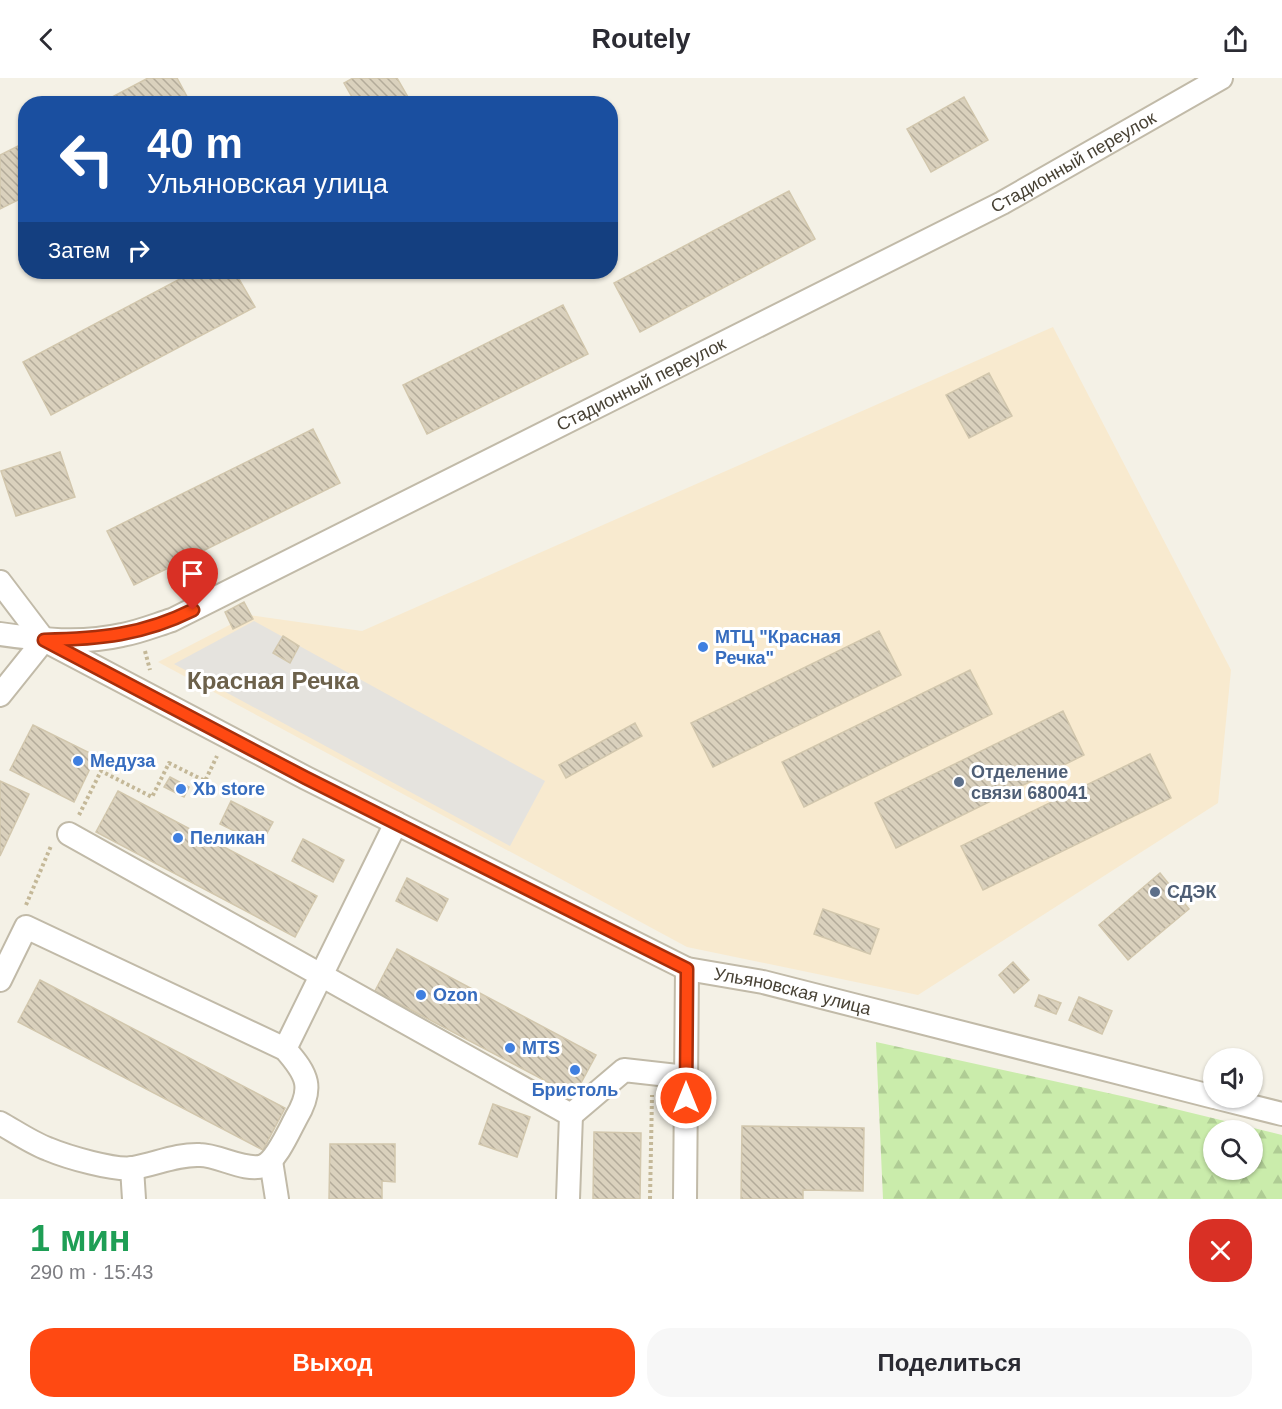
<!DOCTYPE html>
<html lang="ru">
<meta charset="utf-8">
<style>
body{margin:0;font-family:Arial,sans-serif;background:#f7f7f7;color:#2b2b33;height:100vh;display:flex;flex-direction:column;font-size:22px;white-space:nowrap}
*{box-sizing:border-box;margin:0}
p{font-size:20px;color:#7c7c81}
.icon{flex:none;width:33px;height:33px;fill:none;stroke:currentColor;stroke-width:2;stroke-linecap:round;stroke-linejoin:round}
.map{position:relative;height:1121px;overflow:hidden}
.side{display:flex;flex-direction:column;background:#fff;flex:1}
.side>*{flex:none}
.guide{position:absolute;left:18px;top:18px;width:600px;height:183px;border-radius:24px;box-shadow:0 2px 4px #0004;background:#1a4fa0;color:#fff;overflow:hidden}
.buttons{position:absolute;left:1203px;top:970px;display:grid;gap:12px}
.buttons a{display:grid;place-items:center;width:60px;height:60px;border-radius:50%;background:#fff;box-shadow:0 2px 4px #0004;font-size:30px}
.pin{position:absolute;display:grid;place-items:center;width:51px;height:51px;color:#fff;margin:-62px -26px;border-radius:50% 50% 50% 0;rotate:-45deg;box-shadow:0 0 6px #0007}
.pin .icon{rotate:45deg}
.me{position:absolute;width:66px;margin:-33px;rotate:0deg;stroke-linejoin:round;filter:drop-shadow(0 0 4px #0008)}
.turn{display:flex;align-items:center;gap:21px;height:126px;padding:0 30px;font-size:27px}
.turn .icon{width:78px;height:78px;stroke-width:2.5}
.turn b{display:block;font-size:42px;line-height:51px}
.then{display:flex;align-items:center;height:57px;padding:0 30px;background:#0003;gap:12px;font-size:22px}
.round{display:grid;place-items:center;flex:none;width:63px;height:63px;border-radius:24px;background:#f7f7f7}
.summary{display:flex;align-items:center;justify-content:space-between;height:102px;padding:0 30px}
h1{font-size:36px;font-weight:700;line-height:45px;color:#1e9e55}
.cta{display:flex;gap:12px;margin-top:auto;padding:12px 30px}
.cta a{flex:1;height:69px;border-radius:24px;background:#ff4912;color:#fff;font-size:24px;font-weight:700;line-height:69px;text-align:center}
.cta a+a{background:#f7f7f7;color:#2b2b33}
header{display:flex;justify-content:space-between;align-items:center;height:78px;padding:0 30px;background:#fff;font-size:27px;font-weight:700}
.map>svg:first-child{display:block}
</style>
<header><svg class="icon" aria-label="back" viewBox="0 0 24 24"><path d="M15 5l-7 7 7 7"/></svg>Routely<svg class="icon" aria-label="share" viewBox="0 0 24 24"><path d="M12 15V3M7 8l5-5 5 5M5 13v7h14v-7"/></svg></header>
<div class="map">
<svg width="1282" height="1121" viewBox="0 0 1282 1121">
<defs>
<pattern id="forest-firs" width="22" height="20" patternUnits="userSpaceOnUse" patternTransform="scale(1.5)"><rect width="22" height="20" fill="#caecab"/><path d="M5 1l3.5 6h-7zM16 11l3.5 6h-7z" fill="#afcc94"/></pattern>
<pattern id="building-back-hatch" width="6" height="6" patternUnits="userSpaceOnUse" patternTransform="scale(1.5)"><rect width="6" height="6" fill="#dad1bd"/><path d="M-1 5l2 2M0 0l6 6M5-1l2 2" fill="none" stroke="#b3ab9a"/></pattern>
</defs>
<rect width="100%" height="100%" fill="#f4f1e6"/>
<!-- commercial -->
<path fill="#f8eacf" d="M 1053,249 L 1231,592 L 1218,725 L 918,917 L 687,869 L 158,584 L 249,537 L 362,553 Z"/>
<!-- forest -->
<path fill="url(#forest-firs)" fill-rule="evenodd" d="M 876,964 L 1126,1019 L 1282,1057 L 1282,1121 L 883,1121 ZM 1214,1053 L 1252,1053 L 1252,1092 L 1214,1092 Z"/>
<!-- parking -->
<path fill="#e5e3de" d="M 254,543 L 545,703 L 510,768 L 174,586 Z"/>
<!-- building -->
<path fill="url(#building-back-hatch)" stroke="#d2c7ad" stroke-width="1.5" d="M 148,0 L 177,0 L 191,26 L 99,26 Z
M 353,0 L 397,0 L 412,26 L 356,26 L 344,5 Z
M 964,19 L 988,62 L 931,94 L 907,51 Z
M 26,64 L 26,118 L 0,131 L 0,77 Z
M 789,113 L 815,161 L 640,254 L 614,205 Z
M 193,194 L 235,194 L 255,229 L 51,337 L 23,284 Z
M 563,227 L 588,276 L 427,356 L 403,307 Z
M 989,295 L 1012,338 L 969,360 L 946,317 Z
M 313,351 L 340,405 L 134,507 L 107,453 Z
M 60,374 L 75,419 L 16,438 L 1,393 Z
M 244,524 L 253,541 L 233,551 L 225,534 Z
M 879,553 L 901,597 L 713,689 L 691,645 Z
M 283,558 L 299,568 L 290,585 L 273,575 Z
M 970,592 L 992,636 L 804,729 L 782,684 Z
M 1063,633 L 1084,677 L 896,770 L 875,725 Z
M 635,645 L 642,658 L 566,700 L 559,687 Z
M 33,647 L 96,678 L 74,724 L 10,692 Z
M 1150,676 L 1171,720 L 983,812 L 961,768 Z
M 170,699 L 189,709 L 184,719 L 164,709 Z
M 0,703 L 29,716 L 0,778 Z
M 118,713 L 317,818 L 295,859 L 96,754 Z
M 231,723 L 273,744 L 261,766 L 220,746 Z
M 303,761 L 344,782 L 333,804 L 292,783 Z
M 1160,795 L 1189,831 L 1128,882 L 1099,847 Z
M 407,800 L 448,821 L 437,843 L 396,823 Z
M 823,831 L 879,851 L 870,876 L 814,856 Z
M 397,871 L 596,977 L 574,1018 L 375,913 Z
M 1013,884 L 1029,902 L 1014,915 L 999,897 Z
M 40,902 L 285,1030 L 263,1072 L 18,944 Z
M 1039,917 L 1061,925 L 1056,936 L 1035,928 Z
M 1079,919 L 1112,933 L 1102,956 L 1069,942 Z
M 493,1026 L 530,1039 L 517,1079 L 479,1066 Z
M 742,1048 L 864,1050 L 863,1113 L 803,1112 L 803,1121 L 741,1121 Z
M 594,1054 L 641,1055 L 640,1121 L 593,1121 Z
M 330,1066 L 395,1066 L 395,1104 L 382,1103 L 382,1121 L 329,1121 Z"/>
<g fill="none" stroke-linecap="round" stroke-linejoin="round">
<defs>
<g id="minor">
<path id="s1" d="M 0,504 L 44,562 L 306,700 L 687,891 L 763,904 L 1214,1019"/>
<path id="s2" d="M 0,556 C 40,562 82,566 122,557 C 139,554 156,547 172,542 L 1002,125 L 1221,0"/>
<path d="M 0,617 L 44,562"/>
<path d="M 69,756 L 571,1037 L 568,1121"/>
<path d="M 0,902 L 26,849 L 285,971 C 308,997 314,1010 296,1040 C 289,1053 276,1083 263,1088 C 246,1094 218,1077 200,1077 C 177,1076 156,1086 133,1090 C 115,1093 67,1079 48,1071 C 32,1065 16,1054 0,1045"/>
<path d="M 285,971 L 396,745"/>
<path d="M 1218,1020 L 1282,1036"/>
<path d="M 571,1037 L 624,992 L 686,999"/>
<path d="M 271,1083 L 277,1121"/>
<path d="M 132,1090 L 134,1121"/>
<path d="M 685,1121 L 687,891"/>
</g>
</defs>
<!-- minor casing -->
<use href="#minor" stroke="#c1baa8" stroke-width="26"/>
<!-- path -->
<path stroke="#c4b898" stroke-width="4" stroke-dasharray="3 3" stroke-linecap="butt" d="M 145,573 L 150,592
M 79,737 L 101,693 L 152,719 L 169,685 L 205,703 L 217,678
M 26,827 L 51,768
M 650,1121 L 652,1017"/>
<!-- minor -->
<use href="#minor" stroke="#fff" stroke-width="22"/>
</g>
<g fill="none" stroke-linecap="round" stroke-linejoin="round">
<defs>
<path id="route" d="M 193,532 C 143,557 99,561 44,562 L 306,700 L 687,891 L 686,1020"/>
</defs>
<!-- route casing -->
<use href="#route" stroke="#a62f0c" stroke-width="15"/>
<!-- route -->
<use href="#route" stroke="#ff4912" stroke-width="10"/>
</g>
<!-- markers -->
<g fill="#3f7fe0" stroke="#fff" stroke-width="2">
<circle cx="703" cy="569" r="6"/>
<circle cx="78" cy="683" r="6"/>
<circle cx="181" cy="711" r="6"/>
<circle cx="178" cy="760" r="6"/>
<circle cx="421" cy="917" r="6"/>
<circle cx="510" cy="970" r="6"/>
<circle cx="575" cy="992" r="6"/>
</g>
<g fill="#5c6f8a" stroke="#fff" stroke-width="2">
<circle cx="959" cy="704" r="6"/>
<circle cx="1155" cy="814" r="6"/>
</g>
<g text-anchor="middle" stroke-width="6" stroke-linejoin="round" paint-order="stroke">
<!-- street labels -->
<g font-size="18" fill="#484235" stroke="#fff">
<text dy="6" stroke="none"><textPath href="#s2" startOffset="1186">Стадионный переулок</textPath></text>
<text dy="6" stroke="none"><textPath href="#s2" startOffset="700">Стадионный переулок</textPath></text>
<text dy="6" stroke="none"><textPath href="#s1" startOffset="903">Ульяновская улица</textPath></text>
</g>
<!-- shop labels -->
<g font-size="18" font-weight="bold" fill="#366cbe" stroke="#fff" text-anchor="start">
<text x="715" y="565">МТЦ "Красная<tspan x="715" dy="21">Речка"</tspan></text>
<text x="90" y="689">Медуза</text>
<text x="193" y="717">Xb store</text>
<text x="190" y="766">Пеликан</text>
<text x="433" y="923">Ozon</text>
<text x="522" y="976">MTS</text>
<text x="575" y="1018" text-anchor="middle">Бристоль</text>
</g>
<!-- service labels -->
<g font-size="18" font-weight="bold" fill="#4e5e75" stroke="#fff" text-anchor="start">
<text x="971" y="700">Отделение<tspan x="971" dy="21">связи 680041</tspan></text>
<text x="1167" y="820">СДЭК</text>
</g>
<!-- district labels -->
<g font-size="24" font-weight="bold" fill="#6c614b" stroke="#fff">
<text x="273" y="611">Красная Речка</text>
</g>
</g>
</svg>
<div class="buttons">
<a><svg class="icon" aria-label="sound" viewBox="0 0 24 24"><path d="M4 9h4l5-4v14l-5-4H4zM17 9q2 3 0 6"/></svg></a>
<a><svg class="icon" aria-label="search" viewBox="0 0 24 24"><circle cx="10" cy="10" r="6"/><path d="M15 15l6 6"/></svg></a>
</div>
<div class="pin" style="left:193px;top:532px;background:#d93025"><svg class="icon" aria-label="arrive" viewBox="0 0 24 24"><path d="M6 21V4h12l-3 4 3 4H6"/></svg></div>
<svg class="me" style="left:686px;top:1020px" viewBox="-20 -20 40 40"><circle r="17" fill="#ff4912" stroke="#fff" stroke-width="3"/><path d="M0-11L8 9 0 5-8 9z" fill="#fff"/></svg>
<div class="guide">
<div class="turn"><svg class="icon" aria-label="left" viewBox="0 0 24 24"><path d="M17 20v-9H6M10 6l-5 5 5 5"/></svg><div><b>40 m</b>Ульяновская улица</div></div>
<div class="then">Затем<svg class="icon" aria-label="right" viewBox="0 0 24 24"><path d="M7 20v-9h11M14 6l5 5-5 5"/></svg></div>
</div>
</div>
<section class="side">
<div class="summary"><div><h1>1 мин</h1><p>290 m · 15:43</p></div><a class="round" style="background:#d93025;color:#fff"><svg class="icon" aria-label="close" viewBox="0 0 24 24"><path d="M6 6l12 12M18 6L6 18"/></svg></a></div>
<div class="cta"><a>Выход</a><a>Поделиться</a></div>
</section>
